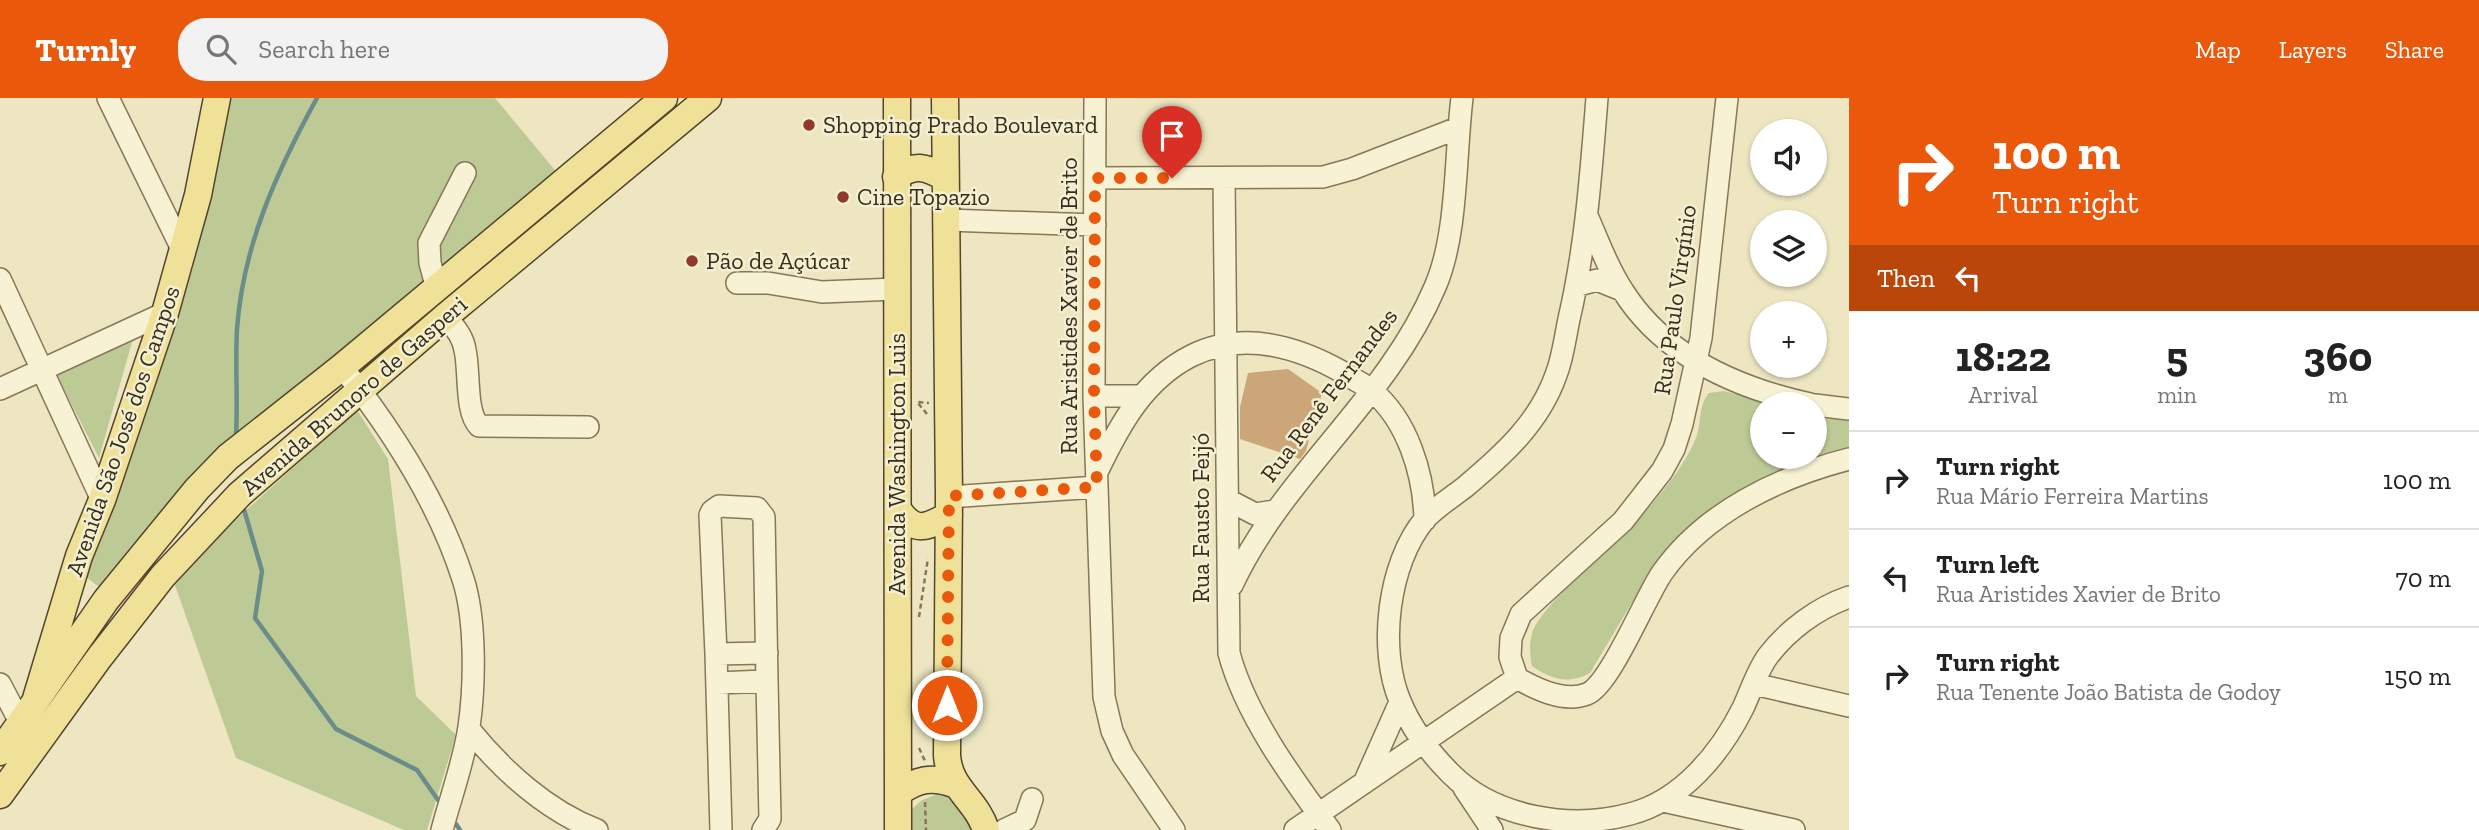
<!DOCTYPE html>
<meta charset="utf-8">
<style>
body{margin:0;font-family:"Zilla Slab",serif;background:#f2f2f2;color:#222;height:100vh;display:flex;flex-direction:column;font-size:26px;white-space:nowrap}
*{box-sizing:border-box;margin:0}
p{font-size:23px;color:#767676}
.icon{flex:none;width:38px;height:38px;fill:none;stroke:currentColor;stroke-width:2;stroke-linecap:round;stroke-linejoin:round}
.map{position:relative;flex:1;overflow:hidden}
.side{display:flex;flex-direction:column;background:#fff;width:630px}
.side>*{flex:none}
.top-card{background:#ea580c;color:#fff;overflow:hidden}
.tools{position:absolute;left:1750px;top:21px;display:grid;gap:14px}
.tools a{display:grid;place-items:center;width:77px;height:77px;border-radius:50%;background:#fff;box-shadow:0 2px 5px #0004;font-size:35px}
.pin{position:absolute;display:grid;place-items:center;width:60px;height:60px;color:#fff;margin:-72px -30px;border-radius:50% 50% 50% 0;rotate:-45deg;box-shadow:0 0 7px #0007}
.pin .icon{rotate:45deg}
.me{position:absolute;width:77px;margin:-38px;rotate:0deg;stroke-linejoin:round;filter:drop-shadow(0 0 5px #0008)}
.turn{display:flex;align-items:center;gap:24px;height:147px;padding:0 28px;font-size:32px}
.turn .icon{width:91px;height:91px;stroke-width:2.5}
.turn b{display:block;font-size:49px;line-height:60px}
.then{display:flex;align-items:center;height:66px;padding:0 28px;background:#0003;gap:14px;font-size:26px}
.eta{display:flex;justify-content:space-evenly;align-items:center;height:119px;text-align:center}
.eta b{font-size:42px;font-weight:800;line-height:49px}
ul{padding:0;list-style:none}
li{display:flex;align-items:center;gap:21px;height:98px;padding:0 28px;border-top:2px solid #e0e0e0}
li div{flex:1}
li b{display:block;font-size:26px}
li em{font-style:normal}
header{display:flex;align-items:center;gap:42px;box-sizing:border-box;height:98px;padding:0 35px;background:#ea580c;color:#fff}
header strong{font-size:33px}
nav{display:flex;gap:38px;margin-inline-start:auto;font-size:24px}
.search{width:490px;height:63px;background:#f2f2f2;display:flex;align-items:center;gap:18px;box-sizing:border-box;padding:0 24px;border-radius:28px;color:#767676;font-size:26px}
main{display:flex;flex:1;min-height:0}
.map>svg:first-child{display:block}
</style>
<header>
<strong>Turnly</strong>
<div class="search"><svg class="icon" aria-label="search" viewBox="0 0 24 24"><circle cx="10" cy="10" r="6"/><path d="M15 15l6 6"/></svg>Search here</div>
<nav><a>Map</a><a>Layers</a><a>Share</a></nav>
</header>
<main>
<div class="map">
<svg width="1849" height="732" viewBox="0 0 1849 732">
<rect width="100%" height="100%" fill="#ede6c1"/>
<!-- green -->
<path fill="#bdca96" d="M 217,0 L 495,0 L 559,77 L 215,364 L 104,493 L 80,474 L 193,170 Z
M 134,237 L 99,360 L 56,276 Z
M 1724,293 L 1772,306 L 1762,306 L 1762,359 L 1815,359 L 1815,320 L 1849,322 L 1849,353 L 1803,365 L 1764,380 L 1736,396 L 1668,453 L 1643,486 L 1590,575 C 1568,587 1551,581 1532,568 C 1530,557 1529,547 1532,536 C 1540,508 1604,457 1626,434 C 1651,408 1682,374 1696,340 C 1702,324 1698,308 1709,295 Z
M 357,312 L 388,361 L 416,598 L 456,637 L 427,732 L 404,732 L 236,660 L 172,479 Z
M 940,695 L 961,704 L 978,732 L 910,732 L 911,712 L 922,702 Z"/>
<g fill="none" stroke-linecap="round" stroke-linejoin="round">
<!-- stream -->
<path stroke="#6b8d89" stroke-width="4.5" d="M 236,338 C 238,303 235,266 237,231 C 243,147 277,73 317,0
M 243,408 L 262,473 L 255,520 L 336,631 L 417,672 L 438,702
M 456,726 L 460,732"/>
</g>
<!-- building -->
<path fill="#caa678" d="M 1288,271 L 1322,295 L 1306,353 L 1300,361 L 1240,341 L 1240,309 L 1248,275 Z"/>
<g fill="none" stroke-linecap="round" stroke-linejoin="round">
<defs>
<path id="minor" d="M 108,0 L 184,155
M 1095,0 L 1094,298 L 1104,599 L 1112,633 L 1123,657 L 1174,732
M 1597,0 C 1591,75 1586,148 1569,221 C 1565,240 1563,259 1556,277 C 1539,325 1503,357 1465,389 C 1452,399 1436,409 1425,421 C 1388,465 1378,551 1400,603 C 1411,630 1431,656 1451,676 C 1495,720 1571,732 1630,716 C 1681,703 1720,656 1743,610 C 1751,593 1757,573 1768,558 C 1788,532 1817,510 1849,499
M 1095,80 L 1323,79 L 1352,71 L 1458,30
M 1224,80 L 1229,555 C 1245,616 1292,680 1330,732
M 1588,120 C 1599,145 1608,171 1623,193 C 1664,258 1737,290 1810,306
M 947,122 L 1095,127
M 0,181 L 102,402
M 737,185 L 768,185 L 822,194 L 896,191
M 1576,188 L 1597,182 L 1622,192
M 437,191 L 430,165 L 429,145 L 465,75
M 446,218 C 454,229 463,238 465,252 C 470,273 465,314 479,328 L 588,329
M 342,269 C 392,332 438,403 463,481 C 476,521 475,587 469,629 C 464,663 451,698 442,732
M 0,291 L 165,215
M 1094,298 L 1141,298
M 1815,307 L 1849,311
M 1098,372 C 1120,326 1144,282 1191,258 C 1243,232 1297,248 1344,275 C 1352,281 1363,285 1371,292 C 1408,322 1424,377 1425,422
M 949,399 L 1097,389
M 1228,402 L 1255,416 L 1275,413
M 1232,487 C 1283,377 1388,301 1435,189 C 1458,137 1455,57 1462,0
M 716,556 L 710,417 L 712,413 L 719,408 L 757,410 L 764,419 L 767,583 L 717,585
M 1517,580 L 1510,559 L 1511,540 L 1521,516 L 1623,423 L 1662,373 L 1674,351 L 1682,326 L 1701,240 L 1727,0
M 1517,580 C 1536,591 1564,605 1587,596 C 1610,587 1645,500 1662,475 C 1705,414 1779,379 1849,361
M 0,586 L 20,624
M 1754,586 L 1849,608
M 469,631 C 502,672 547,713 597,732
M 1364,685 L 1400,604
M 1464,690 L 1492,732
M 1663,703 L 1794,732
M 721,732 L 716,556 L 767,555
M 763,732 L 770,721 L 767,583
M 1004,732 L 1025,722 L 1032,701
M 1295,732 L 1517,580"/>
<path id="major" d="M 897,0 L 898,732
M 945,0 L 949,399 L 947,657 C 949,691 976,701 986,732
M 896,79 C 914,65 926,69 944,79
M 899,413 C 915,436 928,429 949,417
M 35,604 L 106,502 L 197,391 L 228,359 L 342,269 L 664,0
M 0,654 L 35,604 L 79,458 L 102,402 L 165,215 L 198,97 L 217,0
M 898,695 C 917,681 932,678 954,686
M 0,697 L 99,560 L 163,478 L 240,396 L 446,218 L 708,0"/>
</defs>
<!-- minor casing -->
<use href="#minor" stroke="#867759" stroke-width="24"/>
<!-- major casing -->
<use href="#major" stroke="#53452e" stroke-width="29"/>
<!-- path -->
<path stroke="#867759" stroke-width="2.5" stroke-dasharray="5 3.5" stroke-linecap="butt" d="M 927,316 L 917,304 L 929,305
M 919,519 L 928,460
M 919,650 L 925,663
M 925,704 L 926,732"/>
<!-- minor -->
<use href="#minor" stroke="#f8f2d4" stroke-width="21"/>
<!-- major -->
<use href="#major" stroke="#f0e199" stroke-width="26"/>
</g>
<g fill="none" stroke-linecap="round" stroke-linejoin="round">
<!-- route -->
<path stroke="#ea580c" stroke-width="12" stroke-dasharray="0 21.6" d="M 947,607 L 949,398 L 1097,389 L 1094,298 L 1095,80 L 1172,80"/>
</g>
<!-- markers -->
<g fill="#93392b" stroke="#f4efd1" stroke-width="2.5">
<circle cx="809" cy="27" r="7"/>
<circle cx="843" cy="99" r="7"/>
<circle cx="692" cy="163" r="7"/>
</g>
<g text-anchor="middle" stroke-width="5" stroke-linejoin="round" paint-order="stroke">
<!-- poi labels -->
<g font-size="24" fill="#362d1d" stroke="#f4efd1" text-anchor="start">
<text x="823" y="35">Shopping Prado Boulevard</text>
<text x="857" y="107">Cine Topazio</text>
<text x="706" y="171">Pão de Açúcar</text>
</g>
<!-- street labels -->
<g font-size="24" fill="#362d1d" stroke="#f4efd1">
<text transform="translate(1675 202) rotate(-82)" y="8">Rua Paulo Virgínio</text>
<text transform="translate(1069 208) rotate(-90)" y="8">Rua Aristides Xavier de Brito</text>
<text transform="translate(1329 297) rotate(-53)" y="8">Rua Renê Fernandes</text>
<text transform="translate(354 298) rotate(-41)" y="8">Avenida Brunoro de Gasperi</text>
<text transform="translate(123 333) rotate(-71)" y="8">Avenida São José dos Campos</text>
<text transform="translate(897 366) rotate(-90)" y="8">Avenida Washington Luis</text>
<text transform="translate(1201 420) rotate(-90)" y="8">Rua Fausto Feijó</text>
</g>
</g>
</svg>
<div class="tools">
<a><svg class="icon" aria-label="sound" viewBox="0 0 24 24"><path d="M4 9h4l5-4v14l-5-4H4zM17 9q2 3 0 6"/></svg></a>
<a><svg class="icon" aria-label="layers" viewBox="0 0 24 24"><path d="M12 4l9 5-9 5-9-5zM3 14l9 5 9-5"/></svg></a>
<a>+</a>
<a>−</a>
</div>
<div class="pin" style="left:1172px;top:80px;background:#d93025"><svg class="icon" aria-label="arrive" viewBox="0 0 24 24"><path d="M6 21V4h12l-3 4 3 4H6"/></svg></div>
<svg class="me" style="left:947px;top:607px" viewBox="-20 -20 40 40"><circle r="17" fill="#ea580c" stroke="#fff" stroke-width="3"/><path d="M0-11L8 9 0 5-8 9z" fill="#fff"/></svg>
</div>
<section class="side">
<div class="top-card">
<div class="turn"><svg class="icon" aria-label="right" viewBox="0 0 24 24"><path d="M7 20v-9h11M14 6l5 5-5 5"/></svg><div><b>100 m</b>Turn right</div></div>
<div class="then">Then<svg class="icon" aria-label="left" viewBox="0 0 24 24"><path d="M17 20v-9H6M10 6l-5 5 5 5"/></svg></div>
</div>
<div class="eta">
<div><b>18:22</b><p>Arrival</p></div>
<div><b>5</b><p>min</p></div>
<div><b>360</b><p>m</p></div>
</div>
<ul>
<li><svg class="icon" aria-label="right" viewBox="0 0 24 24"><path d="M7 20v-9h11M14 6l5 5-5 5"/></svg><div><b>Turn right</b><p>Rua Mário Ferreira Martins</p></div><em>100 m</em></li>
<li><svg class="icon" aria-label="left" viewBox="0 0 24 24"><path d="M17 20v-9H6M10 6l-5 5 5 5"/></svg><div><b>Turn left</b><p>Rua Aristides Xavier de Brito</p></div><em>70 m</em></li>
<li><svg class="icon" aria-label="right" viewBox="0 0 24 24"><path d="M7 20v-9h11M14 6l5 5-5 5"/></svg><div><b>Turn right</b><p>Rua Tenente João Batista de Godoy</p></div><em>150 m</em></li>
</ul>
</section>
</main>
